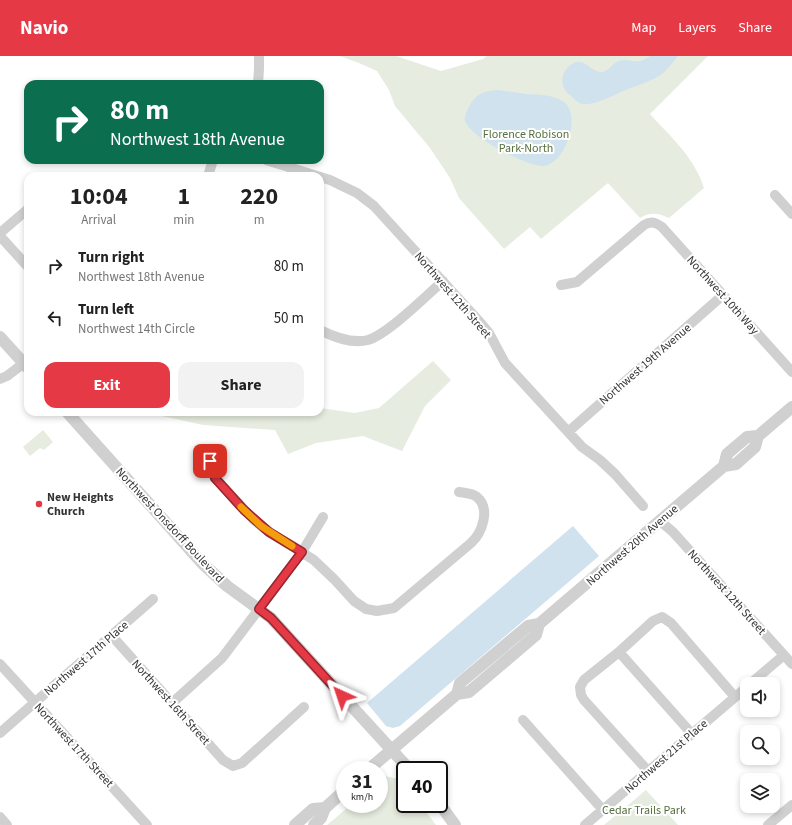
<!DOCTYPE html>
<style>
body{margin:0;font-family:"Source Sans 3",sans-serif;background:#f2f2f2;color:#222;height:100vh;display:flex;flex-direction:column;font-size:15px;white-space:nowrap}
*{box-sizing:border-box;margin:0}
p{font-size:13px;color:#767676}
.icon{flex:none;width:22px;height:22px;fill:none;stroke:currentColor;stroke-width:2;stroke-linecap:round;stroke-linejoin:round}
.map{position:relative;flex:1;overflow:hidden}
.sheet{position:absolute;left:24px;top:116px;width:300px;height:244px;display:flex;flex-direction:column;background:#fff;border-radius:12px;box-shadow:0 2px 6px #0003}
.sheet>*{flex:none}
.top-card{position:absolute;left:24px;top:24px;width:300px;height:84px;border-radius:12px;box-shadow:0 2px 6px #0003;background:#0b6e4f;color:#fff;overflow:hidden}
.buttons{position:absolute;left:740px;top:621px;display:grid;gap:8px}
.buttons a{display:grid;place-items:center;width:40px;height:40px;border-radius:8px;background:#fff;box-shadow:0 2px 6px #0003;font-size:20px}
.speed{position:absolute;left:336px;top:705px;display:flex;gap:8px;font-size:20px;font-weight:700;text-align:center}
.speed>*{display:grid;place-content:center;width:52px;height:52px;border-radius:50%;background:#fff;box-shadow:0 2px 6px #0003;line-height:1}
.speed small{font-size:10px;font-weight:400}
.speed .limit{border:2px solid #111;border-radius:6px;background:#fff;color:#111}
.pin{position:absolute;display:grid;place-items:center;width:34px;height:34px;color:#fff;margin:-17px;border-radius:8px;box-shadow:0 2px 6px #0006}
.me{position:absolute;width:44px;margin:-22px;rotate:318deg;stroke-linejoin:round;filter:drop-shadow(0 0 3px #0008)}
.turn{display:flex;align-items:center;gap:14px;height:84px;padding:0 20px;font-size:18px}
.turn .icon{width:52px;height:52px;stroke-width:2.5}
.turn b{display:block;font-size:28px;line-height:34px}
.eta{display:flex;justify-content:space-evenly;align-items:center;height:68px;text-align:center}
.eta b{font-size:24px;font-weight:700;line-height:28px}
.button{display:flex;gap:8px;margin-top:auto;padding:8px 20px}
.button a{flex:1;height:46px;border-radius:12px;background:#e63946;color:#fff;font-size:16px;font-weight:700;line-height:46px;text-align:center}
.button a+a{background:#f2f2f2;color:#222}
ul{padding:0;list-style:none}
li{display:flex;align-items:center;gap:12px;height:52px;padding:0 20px}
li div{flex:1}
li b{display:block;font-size:15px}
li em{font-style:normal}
header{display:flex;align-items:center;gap:24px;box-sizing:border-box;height:56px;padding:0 20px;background:#e63946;color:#fff}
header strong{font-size:19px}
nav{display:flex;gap:22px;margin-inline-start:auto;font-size:14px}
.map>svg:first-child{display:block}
</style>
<header>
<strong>Navio</strong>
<nav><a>Map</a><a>Layers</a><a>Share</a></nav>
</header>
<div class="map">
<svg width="792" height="769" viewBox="0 0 792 769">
<rect width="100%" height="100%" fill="#fff"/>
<!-- green -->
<path fill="#e6ecdf" d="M 340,0 L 396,0 L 441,15 L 483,3 L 487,0 L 708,0 L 650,58 C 670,80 695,102 704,132 L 669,162 C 658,157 650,156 640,162 L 608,127 L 541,183 L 530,171 L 504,193 L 459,142 L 450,122 L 430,92 L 395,50 L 389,34 L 377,15 L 359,7 Z
M 433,305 L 451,324 L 425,350 L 402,395 L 363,380 L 316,387 L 288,398 L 275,374 L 203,369 L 144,356 L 320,356 L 320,352 L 355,357 L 379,352 Z
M 43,374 L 53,386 L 44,394 L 40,392 L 30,400 L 23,391 Z
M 385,720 L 398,723 L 405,731 L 405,748 L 420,748 L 436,769 L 327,769 L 352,748 L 379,748 L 379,725 Z
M 646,734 L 678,769 L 604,769 Z"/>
<!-- water -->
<path fill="#cfe2ee" d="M 650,0 L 678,0 C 672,7 667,15 659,20 C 647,27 635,30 623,35 C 612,40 594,50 582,48 C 578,47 573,42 570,39 C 564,35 561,27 563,20 C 564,16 568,10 572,8 C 584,0 590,16 601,16 C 608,17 612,7 619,5 C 630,1 636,11 650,0 Z
M 498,34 C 507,35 517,37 526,38 C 539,39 552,38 564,46 C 582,59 565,110 542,110 C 526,110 470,81 465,65 C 464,60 467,55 469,51 C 476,37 485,35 498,34 Z
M 573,470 L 599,500 L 400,670 L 393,672 L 386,670 L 367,647 Z"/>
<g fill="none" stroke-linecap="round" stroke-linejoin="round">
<!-- minor -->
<path stroke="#d0d0d0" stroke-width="10" d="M 258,28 L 259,13 L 259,0
M 266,104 L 330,124 L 357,137 L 374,150 L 478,264 L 489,277 L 505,307 L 582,391 L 600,404 L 615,418 L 643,450
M 208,120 L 213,104
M 775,139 L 792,158
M 0,177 L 28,153
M 0,180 L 28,211
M 561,229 L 577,226 L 644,169 C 651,165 655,166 662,171 L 792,316
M 320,274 C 334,281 351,288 368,284 C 388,278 426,240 443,225
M 0,323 L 7,320 L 28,304
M 568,376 L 723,239
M 210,405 L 215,422 L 254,464 L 269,476 L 314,504 L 334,523 L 354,545 L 366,553 L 377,555 L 394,552 L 471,487 C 482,477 491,453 477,441 C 472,437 465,437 459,436
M 660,465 L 673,476 L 792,608
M 112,580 L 223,704 L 233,710 L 242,707 L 304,651
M 619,596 L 692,678
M 0,608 L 147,769
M 750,628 L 784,599
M 172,647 L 222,602 L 302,496 L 323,461
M 523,664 L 603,754
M 0,677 L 153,543
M 648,715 L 584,644 L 581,639 L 580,631 L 584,624 L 619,596 L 653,565 L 662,561 L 671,567 L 735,641
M 0,761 L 7,769
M 585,769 L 747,631
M 768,769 L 792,749"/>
<!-- tertiary -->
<path stroke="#d0d0d0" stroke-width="12" d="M 0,281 L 28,312
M 67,356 L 202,507 L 227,530 L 271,562 L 410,714
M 724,410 L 736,408 L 755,391 L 758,380
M 457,638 L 469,636 L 536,579 L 539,568
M 368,714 L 457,638 L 460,627 L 528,570 L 539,568 L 724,410 L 727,398 L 747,381 L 758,380 L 792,351
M 439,747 L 455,769
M 295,769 L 313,753 L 325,752
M 314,769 L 321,762 L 325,752 L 345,734"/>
</g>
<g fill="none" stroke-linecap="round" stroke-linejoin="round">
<defs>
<path id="route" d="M 210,405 L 215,422 L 244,454 L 269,476 L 302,496 L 259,553 L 271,562 L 342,640"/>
</defs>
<!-- route casing -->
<use href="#route" stroke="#96252e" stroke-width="10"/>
<!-- route -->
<use href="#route" stroke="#e63946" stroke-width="7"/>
<!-- slow -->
<path stroke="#f59e0b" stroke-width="7" d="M 241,451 L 261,470 L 292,490"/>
</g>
<!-- markers -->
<circle fill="#e63946" stroke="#fff" stroke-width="1.5" cx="39" cy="448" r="4"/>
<g text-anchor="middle" stroke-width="4" stroke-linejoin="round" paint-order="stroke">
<!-- park labels -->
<g font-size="12" fill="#56703f" stroke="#fff">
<text x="526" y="82">Florence Robison<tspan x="526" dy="14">Park-North</tspan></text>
<text x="644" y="758">Cedar Trails Park</text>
</g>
<!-- street labels -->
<g font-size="12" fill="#333" stroke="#fff">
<text transform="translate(453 239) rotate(49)" y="4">Northwest 12th Street</text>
<text transform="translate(723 239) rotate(48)" y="4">Northwest 10th Way</text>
<text transform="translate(645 308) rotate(-41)" y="4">Northwest 19th Avenue</text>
<text transform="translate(170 469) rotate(47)" y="4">Northwest Onsdorff Boulevard</text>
<text transform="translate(632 489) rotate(-41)" y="4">Northwest 20th Avenue</text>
<text transform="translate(727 536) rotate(48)" y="4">Northwest 12th Street</text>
<text transform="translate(86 602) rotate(-41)" y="4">Northwest 17th Place</text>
<text transform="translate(171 646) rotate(48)" y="4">Northwest 16th Street</text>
<text transform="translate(74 689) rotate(47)" y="4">Northwest 17th Street</text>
<text transform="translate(666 700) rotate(-41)" y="4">Northwest 21st Place</text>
</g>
<!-- poi labels -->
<g font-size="12" font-weight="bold" fill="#333" stroke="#fff" text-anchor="start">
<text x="47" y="445">New Heights<tspan x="47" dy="14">Church</tspan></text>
</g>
</g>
</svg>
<div class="buttons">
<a><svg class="icon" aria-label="sound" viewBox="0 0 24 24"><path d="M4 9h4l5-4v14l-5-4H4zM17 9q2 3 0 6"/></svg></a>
<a><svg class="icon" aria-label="search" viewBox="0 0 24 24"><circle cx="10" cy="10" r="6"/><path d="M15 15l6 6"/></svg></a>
<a><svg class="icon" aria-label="layers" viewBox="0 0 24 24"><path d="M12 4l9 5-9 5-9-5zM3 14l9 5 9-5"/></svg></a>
</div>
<div class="speed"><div>31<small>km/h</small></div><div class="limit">40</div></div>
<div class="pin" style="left:210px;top:405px;background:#d93025"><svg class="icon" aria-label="arrive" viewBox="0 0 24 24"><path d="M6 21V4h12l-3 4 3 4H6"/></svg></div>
<svg class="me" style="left:342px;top:640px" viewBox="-20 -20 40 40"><path d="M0-17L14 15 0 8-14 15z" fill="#e63946" stroke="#fff" stroke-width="4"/></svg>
<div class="top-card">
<div class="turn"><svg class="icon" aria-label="right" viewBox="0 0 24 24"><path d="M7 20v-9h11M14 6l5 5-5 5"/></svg><div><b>80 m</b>Northwest 18th Avenue</div></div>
</div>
<section class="sheet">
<div class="eta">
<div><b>10:04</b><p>Arrival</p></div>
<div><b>1</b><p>min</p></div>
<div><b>220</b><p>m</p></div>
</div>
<ul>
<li><svg class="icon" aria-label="right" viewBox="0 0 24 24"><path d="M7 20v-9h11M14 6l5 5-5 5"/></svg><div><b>Turn right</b><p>Northwest 18th Avenue</p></div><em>80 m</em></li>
<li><svg class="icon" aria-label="left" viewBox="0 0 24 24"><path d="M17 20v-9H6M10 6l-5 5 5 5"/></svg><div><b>Turn left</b><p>Northwest 14th Circle</p></div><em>50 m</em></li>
</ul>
<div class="button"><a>Exit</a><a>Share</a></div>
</section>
</div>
